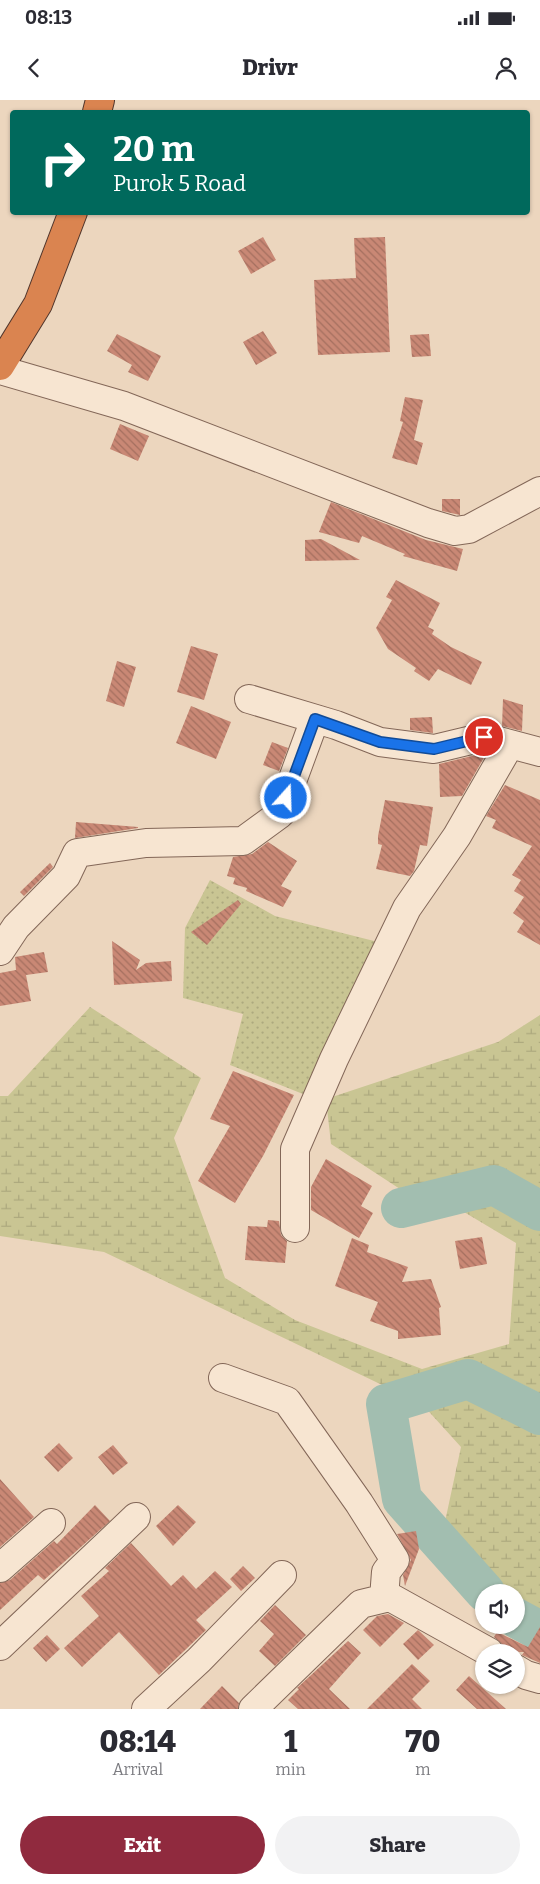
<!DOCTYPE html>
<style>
body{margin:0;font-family:Bitter,serif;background:#f2f2f3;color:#2b2b33;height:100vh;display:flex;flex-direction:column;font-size:19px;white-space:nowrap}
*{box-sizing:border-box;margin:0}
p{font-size:16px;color:#7c7c81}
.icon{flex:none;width:28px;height:28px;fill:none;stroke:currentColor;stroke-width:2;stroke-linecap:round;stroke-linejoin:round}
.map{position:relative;height:1609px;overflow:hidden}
.sheet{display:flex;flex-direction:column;background:#fff;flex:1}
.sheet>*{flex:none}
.top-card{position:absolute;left:10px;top:10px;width:520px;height:105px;border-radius:5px;box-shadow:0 1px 4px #0004;background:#00695c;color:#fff;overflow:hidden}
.controls{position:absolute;left:475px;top:1484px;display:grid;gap:10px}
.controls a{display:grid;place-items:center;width:50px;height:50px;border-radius:50%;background:#fff;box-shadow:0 1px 4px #0004;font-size:25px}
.pin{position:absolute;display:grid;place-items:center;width:42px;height:42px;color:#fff;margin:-21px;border:2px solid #fff;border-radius:50%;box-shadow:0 1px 5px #0007}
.me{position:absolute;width:55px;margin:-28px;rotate:20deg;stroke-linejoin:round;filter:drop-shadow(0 0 4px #0008)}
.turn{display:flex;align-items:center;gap:18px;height:105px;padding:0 20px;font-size:22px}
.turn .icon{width:65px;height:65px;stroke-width:2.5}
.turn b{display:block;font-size:35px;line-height:42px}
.eta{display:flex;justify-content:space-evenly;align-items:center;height:85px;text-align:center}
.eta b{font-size:30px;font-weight:800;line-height:35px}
.button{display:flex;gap:10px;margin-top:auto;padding:10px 20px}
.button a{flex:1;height:58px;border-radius:30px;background:#902a3e;color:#fff;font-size:20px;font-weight:800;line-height:58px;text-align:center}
.button a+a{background:#f2f2f3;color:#2b2b33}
.status{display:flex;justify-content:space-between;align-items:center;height:35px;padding:0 25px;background:#fff;direction:ltr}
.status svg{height:14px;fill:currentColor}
header{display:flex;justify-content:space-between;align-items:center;height:65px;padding:0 20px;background:#fff;font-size:22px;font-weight:800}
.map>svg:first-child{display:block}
</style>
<div class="status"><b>08:13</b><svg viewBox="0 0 49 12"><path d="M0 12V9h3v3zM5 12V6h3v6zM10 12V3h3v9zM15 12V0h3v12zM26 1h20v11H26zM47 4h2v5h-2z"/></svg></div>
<header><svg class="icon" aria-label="back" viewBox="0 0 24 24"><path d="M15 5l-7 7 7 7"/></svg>Drivr<svg class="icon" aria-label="person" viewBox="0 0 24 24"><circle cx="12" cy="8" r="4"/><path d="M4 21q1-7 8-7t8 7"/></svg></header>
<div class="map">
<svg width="540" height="1609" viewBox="0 0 540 1609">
<defs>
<pattern id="wetland-marsh" width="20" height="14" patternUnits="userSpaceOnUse" patternTransform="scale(1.25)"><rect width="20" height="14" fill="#c9c593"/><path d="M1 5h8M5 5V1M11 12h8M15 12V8" fill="none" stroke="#ada97e"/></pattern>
<pattern id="park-dots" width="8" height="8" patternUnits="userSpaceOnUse" patternTransform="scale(1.25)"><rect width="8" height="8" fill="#c9c593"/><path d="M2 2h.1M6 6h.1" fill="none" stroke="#ada97e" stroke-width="1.8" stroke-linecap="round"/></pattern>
<pattern id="building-back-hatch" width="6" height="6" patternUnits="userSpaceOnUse" patternTransform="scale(1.25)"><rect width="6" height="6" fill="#c98875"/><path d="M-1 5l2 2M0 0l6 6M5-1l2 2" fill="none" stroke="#a46f5f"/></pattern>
</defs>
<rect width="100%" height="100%" fill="#ecd6be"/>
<!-- wetland -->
<path fill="url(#wetland-marsh)" d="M 90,907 L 201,978 L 174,1038 L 225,1178 L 295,1220 L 422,1269 L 509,1244 L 516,1143 L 454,1106 L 400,1089 L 331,1044 L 326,999 L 498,942 L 540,915 L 540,1538 L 510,1525 L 516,1525 L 516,1492 L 484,1492 L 484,1506 L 433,1455 L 446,1417 L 461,1347 L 422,1304 L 104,1152 L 0,1136 L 0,996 L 8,996 Z"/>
<!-- park -->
<path fill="url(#park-dots)" d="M 210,780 L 275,816 L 382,843 L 308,996 L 230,965 L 243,914 L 183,898 L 185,828 Z"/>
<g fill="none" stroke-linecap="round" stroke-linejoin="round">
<!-- river -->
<path stroke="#a2beb0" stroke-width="40" d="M 401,1108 L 494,1085 L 540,1111
M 485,1492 L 402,1399 L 386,1304 L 468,1279 L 540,1315
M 516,1518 L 540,1531"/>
</g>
<!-- building -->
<path fill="url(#building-back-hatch)" d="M 263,137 L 276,160 L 251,174 L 238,151 Z
M 385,137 L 390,252 L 318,255 L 314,180 L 356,178 L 354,138 Z
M 263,231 L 277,253 L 256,265 L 243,242 Z
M 117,234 L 161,256 L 148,281 L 128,272 L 132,265 L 107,251 Z
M 429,234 L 431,256 L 412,257 L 410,235 Z
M 405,297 L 423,300 L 414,340 L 423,343 L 417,365 L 392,358 L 403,322 L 400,321 Z
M 120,324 L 149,336 L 138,361 L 110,349 Z
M 442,399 L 460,399 L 460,415 L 442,411 Z
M 331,402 L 426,440 L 463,449 L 457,471 L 403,456 L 405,454 L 362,436 L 359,443 L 319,432 Z
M 321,439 L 360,460 L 305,461 L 305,440 Z
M 396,480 L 440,503 L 428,527 L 434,530 L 432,534 L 451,547 L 482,562 L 471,585 L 438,569 L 429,581 L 414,571 L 416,568 L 388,549 L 376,528 L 392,500 L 386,497 Z
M 191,546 L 218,554 L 204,600 L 177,592 Z
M 117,561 L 136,567 L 124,607 L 106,601 Z
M 503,599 L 523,605 L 522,631 L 502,626 Z
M 191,606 L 231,622 L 216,659 L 176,643 Z
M 432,617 L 433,633 L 410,630 L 410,618 Z
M 272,642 L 288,648 L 279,671 L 263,665 Z
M 484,653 L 486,654 L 462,696 L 440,697 L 439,664 Z
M 505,685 L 540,700 L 540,845 L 517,832 L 524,821 L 513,813 L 524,797 L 514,791 L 521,780 L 512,775 L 532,746 L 492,728 L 496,720 L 486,716 Z
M 385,700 L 433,707 L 427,746 L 420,745 L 414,771 L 410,776 L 376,769 L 382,745 L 378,744 L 378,736 Z
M 76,722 L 138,727 L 138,728 L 75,738 Z
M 268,742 L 297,761 L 281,786 L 292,791 L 283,807 L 246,791 L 247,788 L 233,784 L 235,778 L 227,776 L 233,757 L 252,754 Z
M 50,763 L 53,767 L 24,796 L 20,792 Z
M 238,800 L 241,804 L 207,845 L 191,832 Z
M 112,841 L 140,860 L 136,870 L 146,863 L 171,861 L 172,881 L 114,885 Z
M 44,852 L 48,872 L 26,875 L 31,901 L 0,906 L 0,873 L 16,870 L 15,857 Z
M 233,971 L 294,995 L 263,1056 L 235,1103 L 198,1081 L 230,1026 L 210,1019 Z
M 326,1059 L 372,1086 L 361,1106 L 373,1113 L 359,1138 L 311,1110 L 311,1087 Z
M 268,1120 L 279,1121 L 281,1135 L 287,1141 L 285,1163 L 245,1160 L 248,1126 L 267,1127 Z
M 482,1137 L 487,1164 L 460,1169 L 455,1141 Z
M 352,1138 L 369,1145 L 367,1152 L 408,1167 L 402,1182 L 431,1179 L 441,1207 L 439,1208 L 441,1235 L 398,1239 L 398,1231 L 370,1221 L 378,1202 L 335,1186 Z
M 59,1343 L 73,1358 L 58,1372 L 44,1357 Z
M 113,1345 L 128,1363 L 113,1375 L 98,1357 Z
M 0,1379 L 34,1417 L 0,1447 Z
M 95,1405 L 110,1421 L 44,1480 L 38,1475 L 0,1510 L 0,1483 L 10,1480 L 54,1441 L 57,1444 Z
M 178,1405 L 196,1422 L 173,1446 L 156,1426 Z
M 416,1431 L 419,1449 L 405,1486 L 403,1475 L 411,1460 L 397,1434 Z
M 131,1443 L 171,1486 L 183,1475 L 196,1489 L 215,1471 L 232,1487 L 196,1520 L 206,1530 L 159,1575 L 119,1532 L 82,1567 L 64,1548 L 99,1516 L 81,1496 L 109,1471 L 105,1468 Z
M 243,1466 L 255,1478 L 241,1491 L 230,1479 Z
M 275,1505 L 306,1535 L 275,1566 L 259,1551 L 274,1534 L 260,1521 Z
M 388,1514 L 404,1523 L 380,1547 L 363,1530 L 377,1516 Z
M 540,1527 L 540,1563 L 522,1555 L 524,1552 L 504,1552 L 502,1544 L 494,1537 L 497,1532 L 528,1547 Z
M 418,1530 L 434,1545 L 418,1560 L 403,1544 Z
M 47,1535 L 60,1549 L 46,1562 L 33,1548 Z
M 348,1541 L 361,1553 L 329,1589 L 350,1609 L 298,1609 L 288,1600 L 299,1589 L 297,1588 Z
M 412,1564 L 430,1581 L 412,1599 L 422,1609 L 367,1609 Z
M 469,1576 L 506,1609 L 477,1609 L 456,1590 Z
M 222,1586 L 239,1603 L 238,1609 L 200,1609 Z"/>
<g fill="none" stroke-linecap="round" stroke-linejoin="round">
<defs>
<path id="minor" d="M 0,270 L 124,306 L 428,423 L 455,431 L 469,429 L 540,391
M 249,599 L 336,625 L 380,642 L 434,649 L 484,637 L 540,652
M 0,851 L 16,827 L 66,776 L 77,753 L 146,743 L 243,741 L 280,714 L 315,619
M 295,1128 L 295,1049 L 334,959 L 407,808 L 457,736 L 510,644
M 223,1278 L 287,1301 L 359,1403 L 395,1460 L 386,1472 L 384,1498
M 0,1468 L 51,1423
M 0,1546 L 136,1417
M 516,1569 L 526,1575 L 540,1579
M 146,1609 L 199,1560 L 282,1475
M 253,1609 L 361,1504 L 390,1497 L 489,1552"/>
<path id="highway" d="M 97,12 L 100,0
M 0,266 L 38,204 L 73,112"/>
</defs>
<!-- minor casing -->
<use href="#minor" stroke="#836758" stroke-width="30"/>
<!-- highway casing -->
<use href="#highway" stroke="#51362c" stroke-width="30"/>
<!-- minor -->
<use href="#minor" stroke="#f7e5d1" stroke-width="28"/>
<!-- highway -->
<use href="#highway" stroke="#da8450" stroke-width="28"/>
</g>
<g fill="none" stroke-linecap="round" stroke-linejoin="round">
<defs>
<path id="route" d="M 286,698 L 315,619 L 380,642 L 434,649 L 484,637"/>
</defs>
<!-- route casing -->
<use href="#route" stroke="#114b97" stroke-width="12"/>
<!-- route -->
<use href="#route" stroke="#1a73e8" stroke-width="9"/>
</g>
</svg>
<div class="controls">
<a><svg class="icon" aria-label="sound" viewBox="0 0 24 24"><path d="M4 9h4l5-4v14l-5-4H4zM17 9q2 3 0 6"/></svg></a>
<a><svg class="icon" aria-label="layers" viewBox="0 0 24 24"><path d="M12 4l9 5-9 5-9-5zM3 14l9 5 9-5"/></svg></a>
</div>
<div class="pin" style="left:484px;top:637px;background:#d93025"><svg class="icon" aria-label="arrive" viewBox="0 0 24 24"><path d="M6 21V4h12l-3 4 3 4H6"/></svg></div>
<svg class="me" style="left:286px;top:698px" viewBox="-20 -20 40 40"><circle r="17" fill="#1a73e8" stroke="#fff" stroke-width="3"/><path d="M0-11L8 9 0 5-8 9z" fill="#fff"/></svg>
<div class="top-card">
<div class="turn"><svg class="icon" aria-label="right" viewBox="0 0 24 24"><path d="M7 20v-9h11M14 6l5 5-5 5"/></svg><div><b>20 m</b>Purok 5 Road</div></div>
</div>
</div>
<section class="sheet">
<div class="eta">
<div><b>08:14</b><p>Arrival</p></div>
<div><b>1</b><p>min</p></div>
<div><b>70</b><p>m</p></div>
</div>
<div class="button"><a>Exit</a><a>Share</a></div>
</section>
